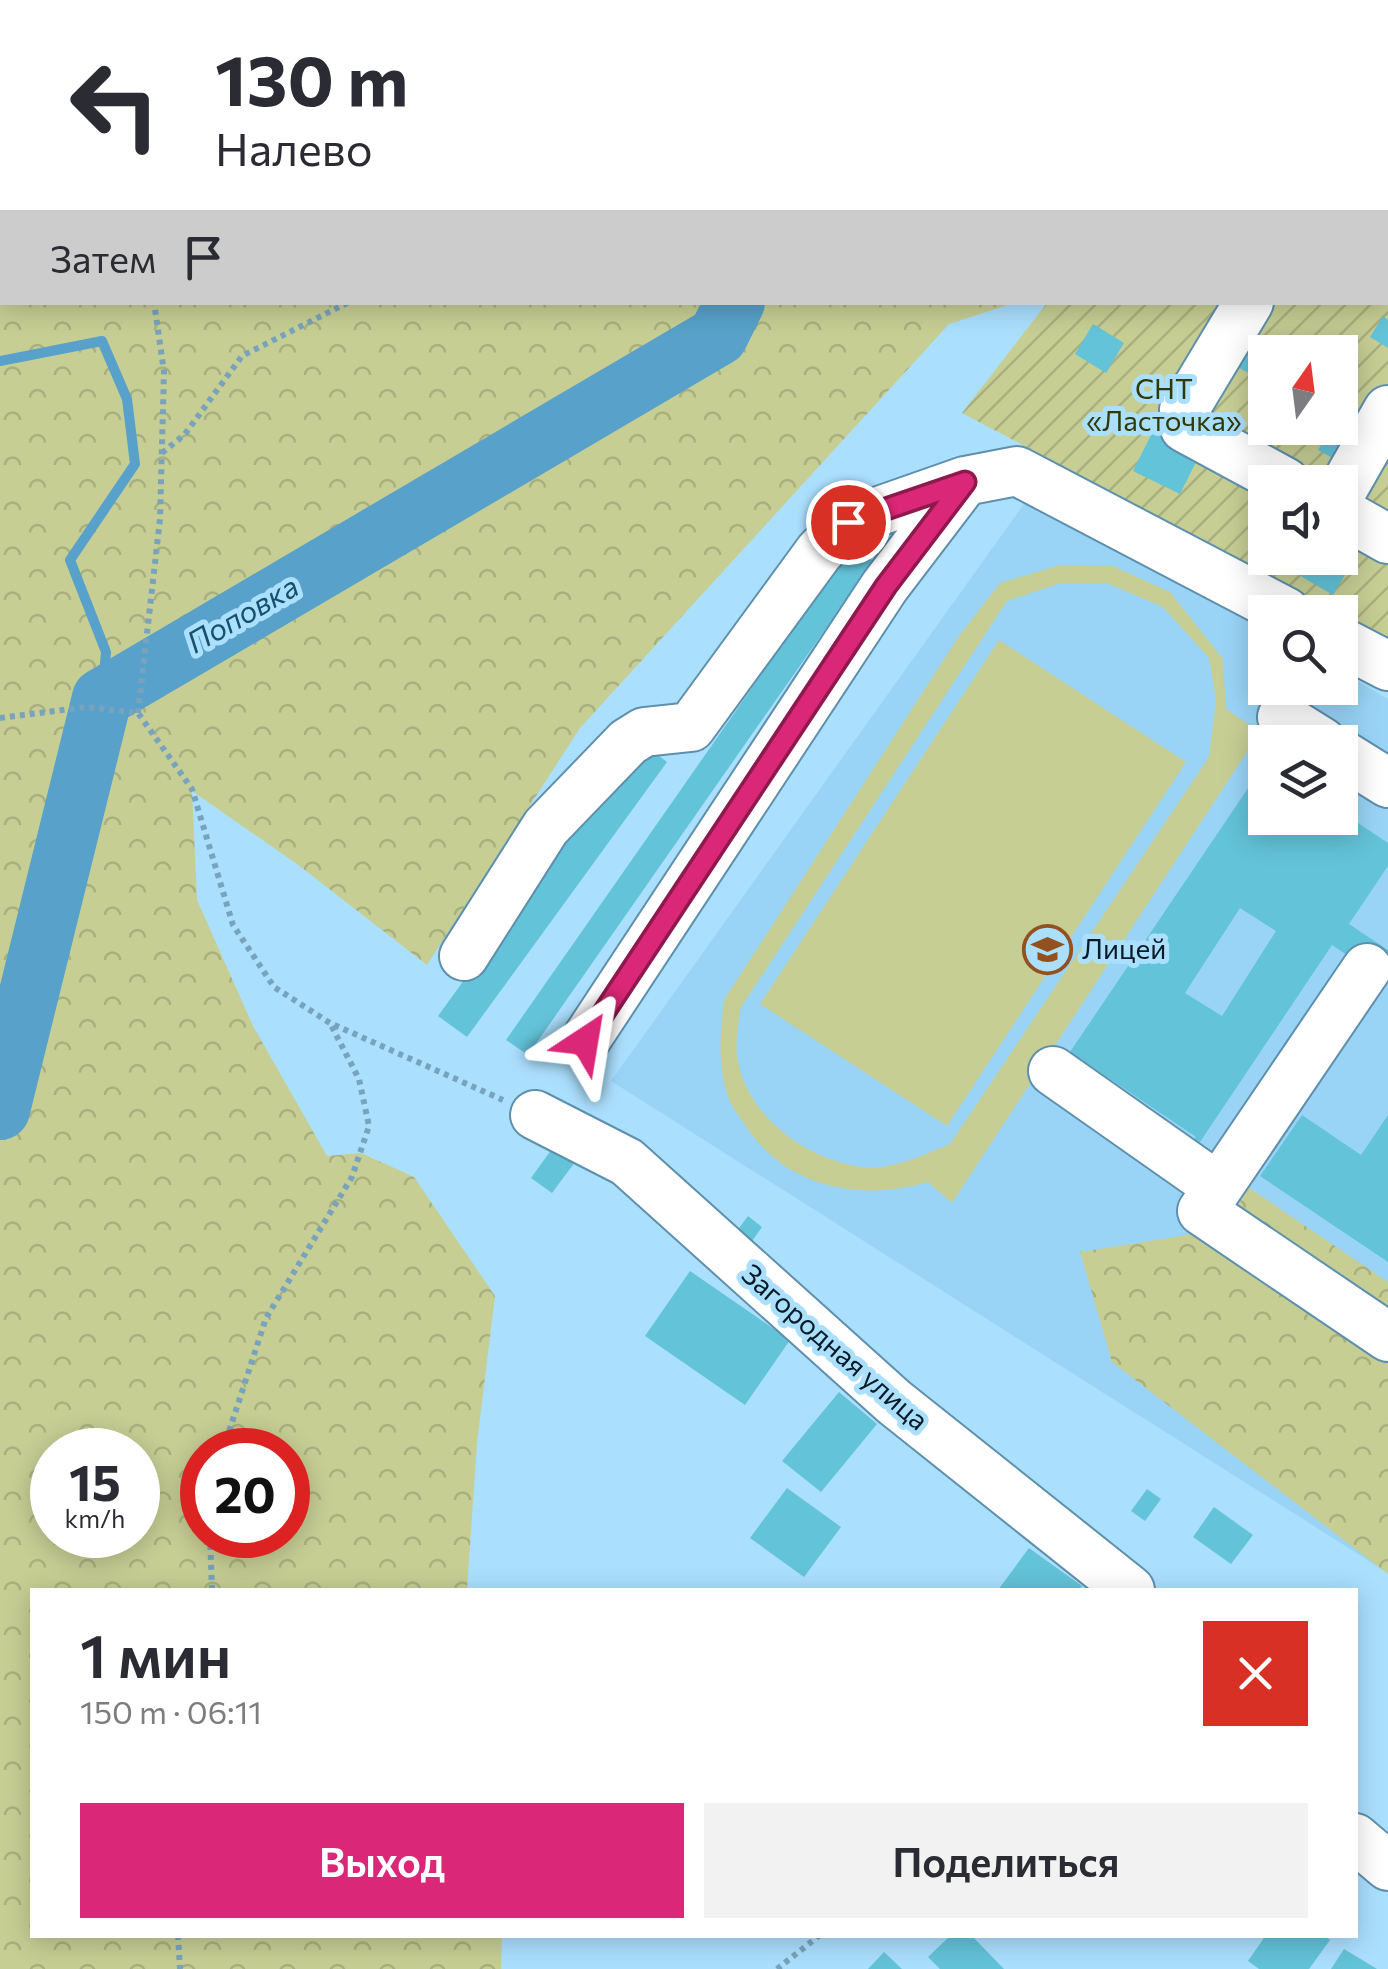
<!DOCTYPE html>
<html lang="ru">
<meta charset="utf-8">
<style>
body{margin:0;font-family:Commissioner,sans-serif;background:#f2f2f3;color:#2b2b33;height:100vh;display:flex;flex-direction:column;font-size:38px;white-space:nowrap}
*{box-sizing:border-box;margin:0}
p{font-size:32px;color:#7c7c81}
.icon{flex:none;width:55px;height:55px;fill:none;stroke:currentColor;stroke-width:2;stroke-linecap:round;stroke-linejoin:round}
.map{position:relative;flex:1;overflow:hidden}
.panel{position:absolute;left:30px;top:1588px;width:1328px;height:350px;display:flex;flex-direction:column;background:#fff;border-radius:0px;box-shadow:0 5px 25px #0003}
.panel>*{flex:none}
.hud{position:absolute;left:0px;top:0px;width:1390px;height:305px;box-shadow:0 5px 25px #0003;background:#fff;color:#2b2b33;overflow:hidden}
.needle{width:65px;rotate:14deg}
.controls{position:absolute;left:1248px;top:335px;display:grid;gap:20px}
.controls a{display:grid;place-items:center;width:110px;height:110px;border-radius:0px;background:#fff;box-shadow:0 5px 25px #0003;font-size:50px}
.speed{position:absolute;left:30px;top:1428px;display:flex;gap:20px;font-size:50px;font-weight:700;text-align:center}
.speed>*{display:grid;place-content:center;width:130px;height:130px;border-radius:50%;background:#fff;box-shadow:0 5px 25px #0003;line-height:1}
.speed small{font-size:25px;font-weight:400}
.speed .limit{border:15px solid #d22;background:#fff;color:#111}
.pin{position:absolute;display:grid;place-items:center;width:85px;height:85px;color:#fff;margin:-42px;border:5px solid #fff;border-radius:50%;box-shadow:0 2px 10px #0007}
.me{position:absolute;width:110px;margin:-55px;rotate:33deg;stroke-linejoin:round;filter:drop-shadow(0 0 8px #0008)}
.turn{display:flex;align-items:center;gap:35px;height:210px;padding:0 50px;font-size:45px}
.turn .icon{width:130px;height:130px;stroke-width:2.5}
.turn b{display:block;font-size:70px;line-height:85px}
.then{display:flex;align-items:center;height:95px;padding:0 50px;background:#0003;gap:20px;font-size:38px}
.round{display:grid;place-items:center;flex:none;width:105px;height:105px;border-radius:0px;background:#f2f2f3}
.head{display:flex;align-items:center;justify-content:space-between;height:170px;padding:0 50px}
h1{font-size:60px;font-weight:600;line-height:75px}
.primary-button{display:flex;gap:20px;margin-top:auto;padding:20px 50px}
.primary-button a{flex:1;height:115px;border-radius:0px;background:#db2777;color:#fff;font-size:40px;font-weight:600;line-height:115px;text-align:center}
.primary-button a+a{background:#f2f2f3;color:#2b2b33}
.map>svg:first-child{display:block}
</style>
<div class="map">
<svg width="1388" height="1969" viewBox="0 0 1388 1969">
<defs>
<pattern id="forest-crowns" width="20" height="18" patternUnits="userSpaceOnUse" patternTransform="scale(2.5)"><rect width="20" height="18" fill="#c6ce94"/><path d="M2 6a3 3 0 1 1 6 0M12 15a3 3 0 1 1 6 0" fill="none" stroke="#a9b07f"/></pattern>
<pattern id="garden-furrows" width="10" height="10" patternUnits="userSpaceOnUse" patternTransform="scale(2.5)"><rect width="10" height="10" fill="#c6ce94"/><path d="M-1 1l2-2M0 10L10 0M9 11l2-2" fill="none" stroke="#a9b07f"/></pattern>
</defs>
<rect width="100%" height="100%" fill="#abdffe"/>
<!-- built -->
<path fill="#99d4f7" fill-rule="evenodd" d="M 1031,494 L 1265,628 L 1265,688 L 1340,688 L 1340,671 L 1388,699 L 1388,1573 L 611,1081 ZM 1265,742 L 1340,742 L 1340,818 L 1265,818 Z"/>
<!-- grass -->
<path fill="#c6ce94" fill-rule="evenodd" d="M 1060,565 L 1113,566 L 1170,592 L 1223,659 L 1226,709 L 1260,732 L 952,1203 L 928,1182 C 859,1202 786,1188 745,1125 C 740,1117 732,1108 729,1099 C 717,1067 720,1033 724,1000 L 959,636 L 1000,583 ZM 1107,583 L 1163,607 L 1209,658 L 1216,700 L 1209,757 L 950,1144 C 923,1155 891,1171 861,1167 C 805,1159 744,1114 737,1055 C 735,1040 739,1023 740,1009 L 1007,601 L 1058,584 Z
M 999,640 L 1186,762 L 947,1126 L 760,1004 Z"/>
<!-- forest -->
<path fill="url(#forest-crowns)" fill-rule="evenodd" d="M 0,0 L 939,0 L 2,2 L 2,302 L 1014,303 L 949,324 L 580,728 L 427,965 L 297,864 L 192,791 L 197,900 L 253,1026 L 327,1156 L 361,1153 L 414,1177 L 495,1296 L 477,1443 L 467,1590 L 32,1590 L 32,1935 L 502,1935 L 501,1969 L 0,1969 ZM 52,1450 L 138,1450 L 138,1535 L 52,1535 ZM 202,1450 L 288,1450 L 288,1535 L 202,1535 Z
M 1248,1187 L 1388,1282 L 1388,1574 L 1112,1362 L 1080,1252 L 1181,1236 L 1228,1224 Z"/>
<!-- garden -->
<path fill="url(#garden-furrows)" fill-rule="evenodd" d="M 1388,6 L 1388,638 L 962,413 L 1047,303 L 1388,302 ZM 1265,352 L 1340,352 L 1340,428 L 1265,428 ZM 1265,482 L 1340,482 L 1340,558 L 1265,558 Z"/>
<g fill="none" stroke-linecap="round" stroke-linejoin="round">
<!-- stream -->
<path stroke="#57a1ca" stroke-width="10" d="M 0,361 L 102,341 L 127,399 L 135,464 L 70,560 L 106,652 L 102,698"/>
<!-- river -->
<path stroke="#57a1ca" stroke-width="60" d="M 888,2 L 889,0
M 0,1110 L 102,698 L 718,336 L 735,302"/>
</g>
<!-- building -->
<path fill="#63c3d9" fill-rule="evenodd" d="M 1383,316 L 1388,320 L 1388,348 L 1370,337 Z
M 1093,324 L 1124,343 L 1106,373 L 1075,354 Z
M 1248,335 L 1280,352 L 1265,352 L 1265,382 L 1232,364 Z
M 1153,431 L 1200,454 L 1180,494 L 1133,471 Z
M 1328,433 L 1350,446 L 1340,462 L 1318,450 Z
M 851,546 L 873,561 L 528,1055 L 506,1040 Z
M 1307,558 L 1338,558 L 1351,565 L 1333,595 L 1297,574 Z
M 638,740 L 667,762 L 467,1037 L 438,1016 Z
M 1265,763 L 1265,818 L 1340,818 L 1340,811 L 1388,843 L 1388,866 L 1349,924 L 1388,950 L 1388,982 L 1332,945 L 1196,1148 L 1190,1145 L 1196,1137 L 1070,1052 ZM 1240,908 L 1276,931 L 1222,1016 L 1185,993 Z
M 1302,1115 L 1361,1155 L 1388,1115 L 1388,1262 L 1260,1176 Z
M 554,1146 L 575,1162 L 552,1193 L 531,1178 Z
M 748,1216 L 762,1227 L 743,1254 L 728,1243 Z
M 690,1271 L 790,1340 L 745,1405 L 645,1336 Z
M 839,1392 L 877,1424 L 821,1492 L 782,1461 Z
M 787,1488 L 841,1527 L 804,1577 L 750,1538 Z
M 1147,1489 L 1161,1499 L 1145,1521 L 1131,1511 Z
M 1214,1507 L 1253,1535 L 1231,1564 L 1193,1537 Z
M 1029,1548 L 1082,1586 L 1079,1590 L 998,1590 Z
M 951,1935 L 971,1935 L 1004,1969 L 940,1969 L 928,1957 Z
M 1266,1935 L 1324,1935 L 1330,1940 L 1309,1969 L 1259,1969 L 1248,1961 Z
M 1344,1949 L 1377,1969 L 1331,1969 Z
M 884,1952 L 902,1969 L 868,1969 Z"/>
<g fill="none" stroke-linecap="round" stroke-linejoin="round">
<defs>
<path id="minor" d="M 1371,2 L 1372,0
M 1388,136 L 1388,137
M 1249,302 L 1184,410 L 1185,428 L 1285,482
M 1340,494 L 1388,410
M 1340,512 L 1388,539
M 1340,641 L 1388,666
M 1282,717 L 1322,742
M 1340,753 L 1388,783
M 464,956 L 546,827 L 628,742 L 644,732 L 691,727 L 819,552 L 848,522 L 965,481
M 1367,968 L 1202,1211 L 1388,1337
M 585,1041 L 885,586 L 965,481 L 1017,471 L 1286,612
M 1053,1071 L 1218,1187
M 535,1115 L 627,1162 L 894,1402 L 1130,1590
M 1355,1838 L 1388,1866"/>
</defs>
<!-- minor casing -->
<use href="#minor" stroke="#5e90ad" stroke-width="52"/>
<!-- path -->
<path stroke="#78a3bc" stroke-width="6" stroke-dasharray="5 5" stroke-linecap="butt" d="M 568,0 L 569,2
M 802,2 L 803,0
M 0,54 L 2,57
M 162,453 L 185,434 L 242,356 L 349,302
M 138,713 L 160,519 L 164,372 L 154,302
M 0,718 L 86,707 L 138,713 L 192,789 L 233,925 L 274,987 L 330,1023 L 503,1100
M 223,1450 L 266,1318 L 352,1177 L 369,1126 L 359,1079 L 330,1023
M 210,1535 L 212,1590
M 178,1935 L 180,1969
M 777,1969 L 820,1935"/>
<!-- minor -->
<use href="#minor" stroke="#fff" stroke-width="48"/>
</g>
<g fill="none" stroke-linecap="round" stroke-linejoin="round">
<defs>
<path id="route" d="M 585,1041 L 886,586 L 965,482 L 848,522"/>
</defs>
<!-- route casing -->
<use href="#route" stroke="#8e194d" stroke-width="25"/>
<!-- route -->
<use href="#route" stroke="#db2777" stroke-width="18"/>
</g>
<!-- icons -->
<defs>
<symbol id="school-ring" viewBox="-11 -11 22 22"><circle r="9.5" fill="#abdffe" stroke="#92511e" stroke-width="1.5"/><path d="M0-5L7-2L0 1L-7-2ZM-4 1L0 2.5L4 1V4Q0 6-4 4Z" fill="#92511e"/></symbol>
</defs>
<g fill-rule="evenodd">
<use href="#school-ring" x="1020" y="922" width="55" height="55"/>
</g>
<g text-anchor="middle" stroke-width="10" stroke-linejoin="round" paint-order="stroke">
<!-- park labels -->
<g font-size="28" fill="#333800" stroke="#abdffe">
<text x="1164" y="399">СНТ<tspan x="1164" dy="32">«Ласточка»</tspan></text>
</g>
<!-- poi labels -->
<g font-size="28" fill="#061b26" stroke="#abdffe" text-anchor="start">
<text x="1082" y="959">Лицей</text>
</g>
<!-- street labels -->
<g font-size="28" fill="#061b26" stroke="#abdffe">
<text transform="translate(835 1347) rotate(41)" y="10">Загородная улица</text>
</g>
<!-- water labels -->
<g font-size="30" font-style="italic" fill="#15506c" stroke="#abdffe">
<text transform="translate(243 615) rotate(-30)" y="10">Поповка</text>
</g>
</g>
</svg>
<div class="controls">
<a><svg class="needle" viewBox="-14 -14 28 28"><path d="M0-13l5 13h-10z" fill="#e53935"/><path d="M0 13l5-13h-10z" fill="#7c7c81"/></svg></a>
<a><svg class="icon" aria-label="sound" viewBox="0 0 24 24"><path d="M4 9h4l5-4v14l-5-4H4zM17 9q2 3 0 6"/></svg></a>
<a><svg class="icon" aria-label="search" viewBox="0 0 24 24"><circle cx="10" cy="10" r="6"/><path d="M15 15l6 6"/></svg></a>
<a><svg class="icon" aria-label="layers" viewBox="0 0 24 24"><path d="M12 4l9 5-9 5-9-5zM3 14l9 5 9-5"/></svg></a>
</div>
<div class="speed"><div>15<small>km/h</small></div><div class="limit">20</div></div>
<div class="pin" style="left:848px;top:522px;background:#d93025"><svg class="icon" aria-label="arrive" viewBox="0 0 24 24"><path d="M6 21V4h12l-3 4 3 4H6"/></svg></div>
<svg class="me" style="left:585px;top:1041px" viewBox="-20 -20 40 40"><path d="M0-17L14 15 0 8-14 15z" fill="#db2777" stroke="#fff" stroke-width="4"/></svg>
<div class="hud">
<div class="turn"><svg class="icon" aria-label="left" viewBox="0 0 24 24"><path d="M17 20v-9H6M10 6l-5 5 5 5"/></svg><div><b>130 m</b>Налево</div></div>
<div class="then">Затем<svg class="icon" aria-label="arrive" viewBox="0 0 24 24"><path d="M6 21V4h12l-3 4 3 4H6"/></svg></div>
</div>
<section class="panel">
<div class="head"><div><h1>1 мин</h1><p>150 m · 06:11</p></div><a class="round" style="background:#d93025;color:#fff"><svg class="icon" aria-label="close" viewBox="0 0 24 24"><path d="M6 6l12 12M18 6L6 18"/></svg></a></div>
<div class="primary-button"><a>Выход</a><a>Поделиться</a></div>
</section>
</div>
